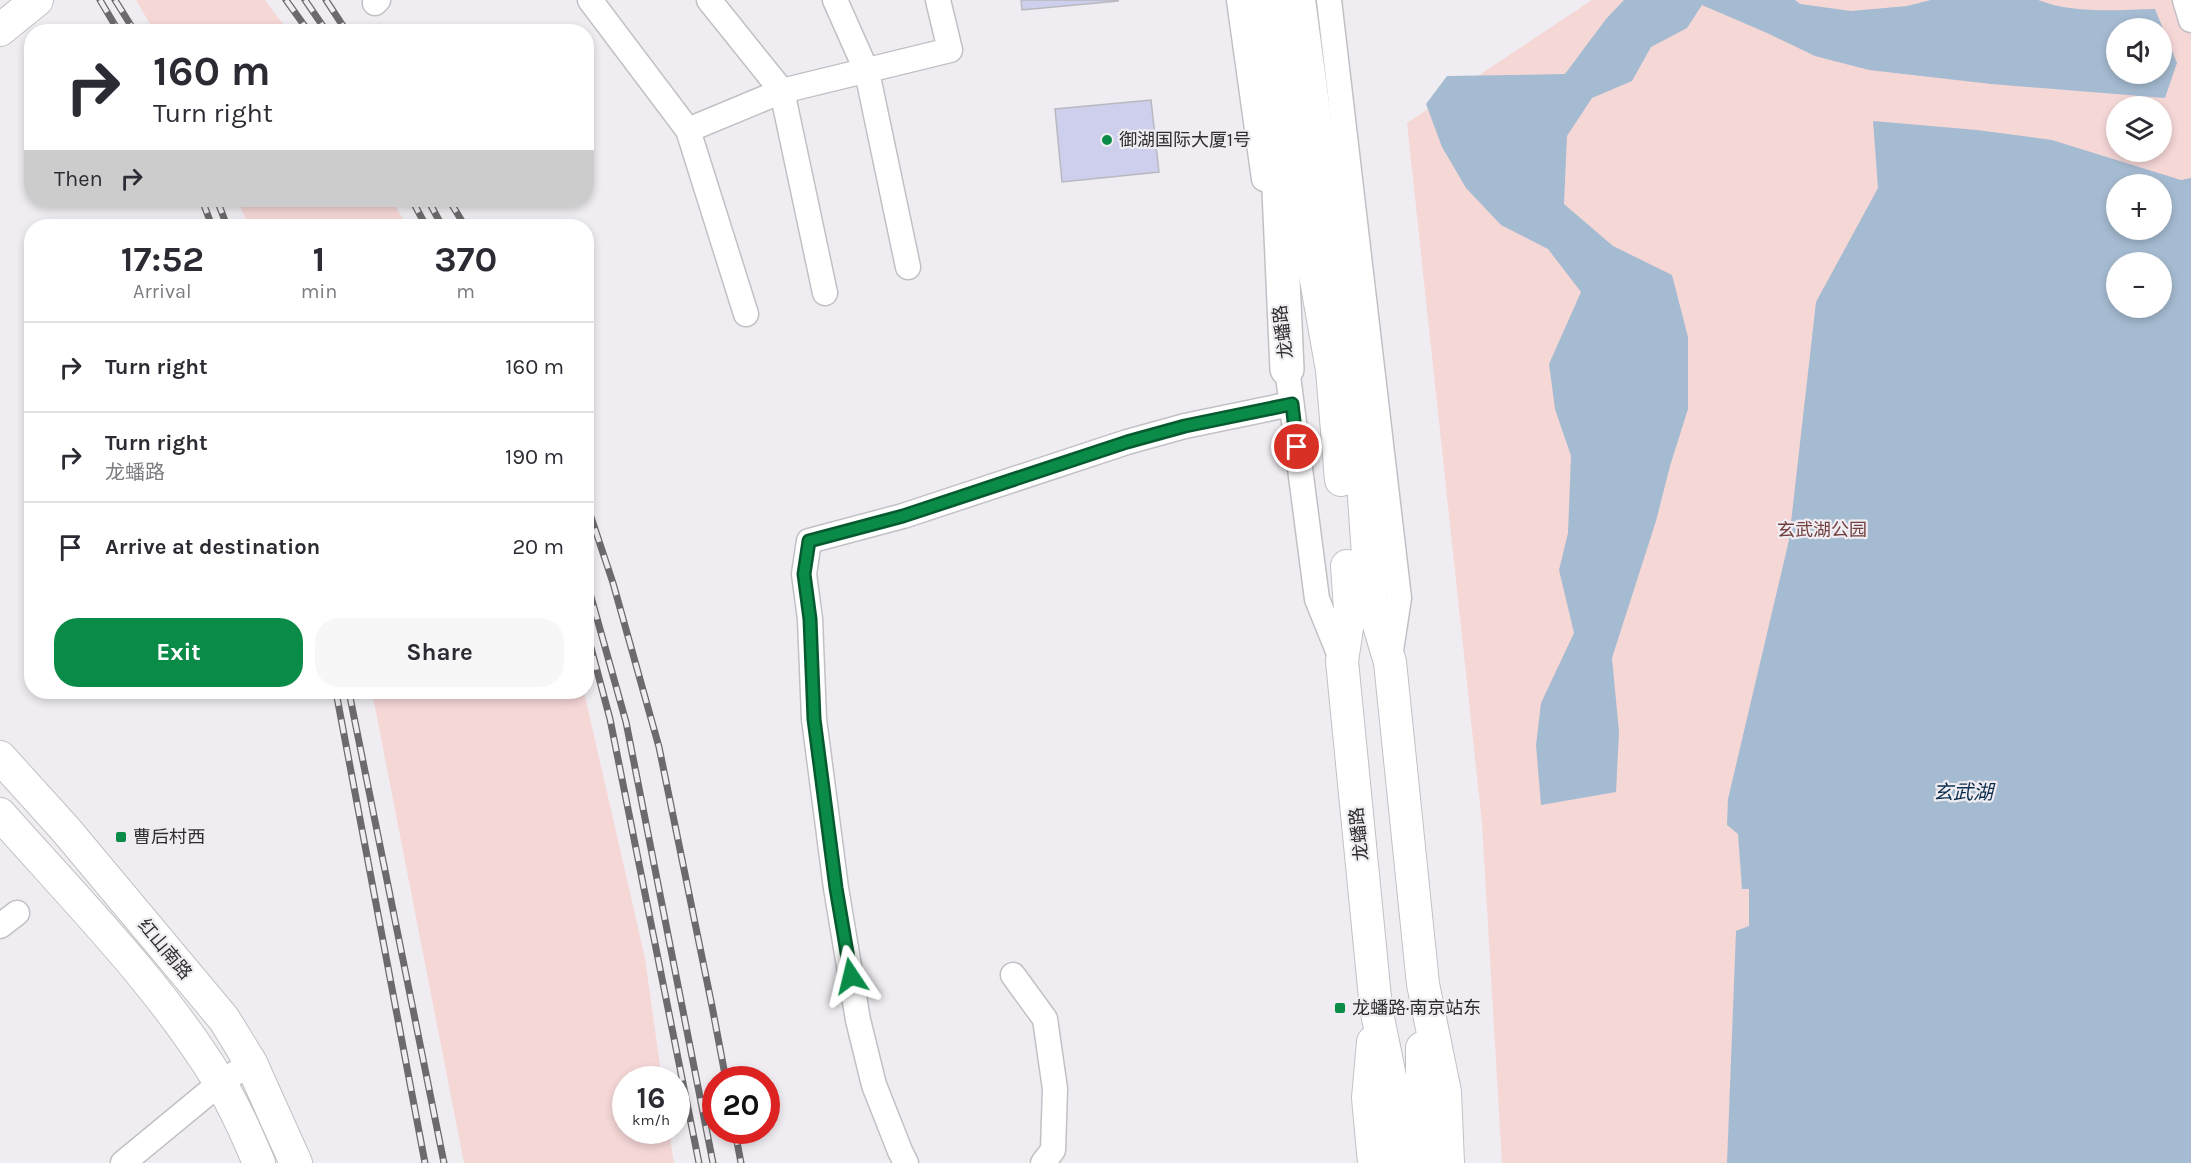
<!DOCTYPE html>
<meta charset="utf-8">
<style>
body{margin:0;font-family:Karla,"Noto Sans SC",sans-serif;background:#f7f7f7;color:#2b2b33;height:100vh;display:flex;flex-direction:column;font-size:22px;white-space:nowrap}
*{box-sizing:border-box;margin:0}
p{font-size:20px;color:#7c7c81}
.icon{flex:none;width:33px;height:33px;fill:none;stroke:currentColor;stroke-width:2;stroke-linecap:round;stroke-linejoin:round}
.map{position:relative;flex:1;overflow:hidden}
.sheet{position:absolute;left:24px;top:219px;width:570px;height:480px;display:flex;flex-direction:column;background:#fff;border-radius:24px;box-shadow:0 3px 9px #0003}
.sheet>*{flex:none}
.hud{position:absolute;left:24px;top:24px;width:570px;height:183px;border-radius:24px;box-shadow:0 3px 9px #0003;background:#fff;color:#2b2b33;overflow:hidden}
.controls{position:absolute;left:2106px;top:18px;display:grid;gap:12px}
.controls a{display:grid;place-items:center;width:66px;height:66px;border-radius:50%;background:#fff;box-shadow:0 3px 9px #0003;font-size:30px}
.speed{position:absolute;left:612px;top:1066px;display:flex;gap:12px;font-size:30px;font-weight:700;text-align:center}
.speed>*{display:grid;place-content:center;width:78px;height:78px;border-radius:50%;background:#fff;box-shadow:0 3px 9px #0003;line-height:1}
.speed small{font-size:15px;font-weight:400}
.speed .limit{border:9px solid #d22;background:#fff;color:#111}
.pin{position:absolute;display:grid;place-items:center;width:51px;height:51px;color:#fff;margin:-26px;border:3px solid #fff;border-radius:50%;box-shadow:0 2px 6px #0007}
.me{position:absolute;width:66px;margin:-33px;rotate:350deg;stroke-linejoin:round;filter:drop-shadow(0 0 4px #0008)}
.turn{display:flex;align-items:center;gap:21px;height:126px;padding:0 30px;font-size:27px}
.turn .icon{width:78px;height:78px;stroke-width:2.5}
.turn b{display:block;font-size:42px;line-height:51px}
.then{display:flex;align-items:center;height:57px;padding:0 30px;background:#0003;gap:12px;font-size:22px}
.eta{display:flex;justify-content:space-evenly;align-items:center;height:102px;text-align:center}
.eta b{font-size:36px;font-weight:700;line-height:42px}
.primary-button{display:flex;gap:12px;margin-top:auto;padding:12px 30px}
.primary-button a{flex:1;height:69px;border-radius:24px;background:#0a8b48;color:#fff;font-size:24px;font-weight:700;line-height:69px;text-align:center}
.primary-button a+a{background:#f7f7f7;color:#2b2b33}
ul{padding:0;list-style:none}
li{display:flex;align-items:center;gap:18px;height:90px;padding:0 30px;border-top:2px solid #e1e1e2}
li div{flex:1}
li b{display:block;font-size:22px}
li em{font-style:normal}
.map>svg:first-child{display:block}
</style>
<div class="map">
<svg width="2191" height="1163" viewBox="0 0 2191 1163">
<rect width="100%" height="100%" fill="#f0edf2"/>
<!-- green -->
<path fill="#f5d7d6" fill-rule="evenodd" d="M 136,0 L 265,0 L 288,31 L 154,31 Z
M 1592,0 L 2191,0 L 2191,1163 L 1502,1163 L 1482,823 L 1407,123 ZM 2116,28 L 2162,28 L 2162,74 L 2116,74 ZM 2116,106 L 2162,106 L 2162,152 L 2116,152 ZM 2116,184 L 2162,184 L 2162,230 L 2116,230 ZM 2116,262 L 2162,262 L 2162,308 L 2116,308 Z
M 237,200 L 392,200 L 407,226 L 249,226 Z
M 372,692 L 584,692 L 645,958 L 662,1080 L 626,1080 L 626,1131 L 669,1131 L 674,1163 L 464,1163 Z"/>
<!-- water -->
<path fill="#a5bbd1" fill-rule="evenodd" d="M 1624,0 L 1795,0 L 1800,4 L 1851,11 L 1907,6 L 1931,0 L 2038,0 C 2074,14 2117,10 2155,9 L 2177,63 L 2165,98 L 1991,84 L 1869,70 L 1815,56 L 1767,33 L 1702,5 L 1687,28 L 1651,47 L 1632,81 L 1592,98 L 1567,136 L 1564,204 L 1613,246 L 1672,275 L 1688,337 L 1688,409 L 1670,466 L 1656,521 L 1612,658 L 1619,732 L 1616,792 L 1541,805 L 1536,745 L 1541,703 L 1574,633 L 1559,570 L 1568,533 L 1571,456 L 1555,409 L 1549,364 L 1581,292 L 1548,249 L 1501,225 L 1466,188 L 1442,147 L 1426,104 L 1447,76 L 1565,74 L 1606,19 ZM 2116,28 L 2162,28 L 2162,74 L 2116,74 Z
M 1873,121 L 1977,130 L 2052,140 L 2181,180 L 2191,178 L 2191,1163 L 1727,1163 L 1736,931 L 1749,926 L 1749,889 L 1742,889 L 1738,834 L 1727,825 L 1728,799 L 1789,540 L 1816,302 L 1878,188 ZM 2116,184 L 2162,184 L 2162,230 L 2116,230 ZM 2116,262 L 2162,262 L 2162,308 L 2116,308 Z"/>
<!-- building -->
<path fill="#cdcfec" stroke="#b9b9bf" stroke-width="1.5" d="M 1021,0 L 1118,0 L 1118,1 L 1022,10 Z
M 1151,100 L 1159,172 L 1062,182 L 1055,109 Z"/>
<g fill="none" stroke-linecap="round" stroke-linejoin="round">
<defs>
<path id="minor" d="M 590,0 L 688,130 L 746,314
M 709,0 L 782,91 L 825,293
M 835,0 L 867,72 L 908,267
M 1239,0 L 1264,179
M 1329,0 L 1399,598 L 1390,657
M 2185,0 L 2191,20
M 375,3 L 378,0
M 688,130 L 782,91 L 950,50 L 938,0
M 1285,353 L 1317,599 L 1342,661
M 0,926 L 17,913
M 1013,975 L 1045,1019 L 1055,1089 L 1053,1150 L 1043,1163
M 123,1163 L 220,1083 L 251,1063
M 906,1163 L 900,1151 L 874,1085 L 858,1020 L 836,888 L 814,719 L 810,619 L 804,574 L 809,541 L 903,516 L 1127,442 L 1185,426 L 1291,404"/>
<path id="major" d="M 1276,0 L 1305,218 L 1332,370 L 1341,480
M 1299,0 L 1317,134 L 1355,367 L 1371,599 L 1390,662 L 1423,984 L 1445,1092 L 1448,1163
M 0,30 L 37,0
M 1347,566 L 1350,608 L 1342,661 L 1376,1008 L 1396,1106 L 1400,1163
M 0,757 L 66,830 L 224,1019 L 251,1063 L 296,1163
M 0,814 C 76,900 159,983 219,1081 C 235,1107 247,1135 259,1163
M 1373,1042 L 1368,1098 L 1374,1163
M 1422,1048 L 1422,1100 L 1427,1163"/>
<path id="highway" d="M 1258,0 L 1276,124 L 1287,369"/>
</defs>
<!-- minor casing -->
<use href="#minor" stroke="#c3c0c5" stroke-width="27"/>
<!-- major casing -->
<use href="#major" stroke="#c3c0c5" stroke-width="34"/>
<!-- highway casing -->
<use href="#highway" stroke="#c3c0c5" stroke-width="36"/>
<!-- minor -->
<use href="#minor" stroke="#fff" stroke-width="24"/>
<!-- major -->
<use href="#major" stroke="#fff" stroke-width="32"/>
<!-- highway -->
<use href="#highway" stroke="#fff" stroke-width="33"/>
<defs>
<path id="rail" d="M 100,0 L 119,32
M 115,0 L 135,32
M 286,0 L 309,32
M 305,0 L 327,32
M 326,0 L 347,32
M 202,200 L 212,226
M 217,200 L 227,226
M 412,200 L 426,226
M 428,200 L 442,226
M 449,200 L 465,226
M 586,502 L 613,583 L 659,747 L 712,1006 L 726,1080
M 586,579 L 626,722 L 713,1163
M 586,629 L 610,719 L 699,1163
M 336,692 L 425,1163
M 349,692 L 444,1163
M 735,1131 L 741,1163"/>
</defs>
<!-- rail casing -->
<use href="#rail" stroke="#6c6a6d" stroke-width="7"/>
<!-- rail -->
<use href="#rail" stroke="#f0edf2" stroke-width="4.5" stroke-dasharray="14" stroke-linecap="butt"/>
</g>
<g fill="none" stroke-linecap="round" stroke-linejoin="round">
<defs>
<path id="route" d="M 851,976 L 836,888 L 814,719 L 810,619 L 804,574 L 809,541 L 903,516 L 1127,442 L 1185,426 L 1292,404 L 1297,447"/>
</defs>
<!-- route casing -->
<use href="#route" stroke="#065a2f" stroke-width="15"/>
<!-- route -->
<use href="#route" stroke="#0a8b48" stroke-width="10"/>
</g>
<!-- markers -->
<g fill="#0a8b48" stroke="#f0edf2" stroke-width="2">
<circle cx="1107" cy="140" r="6"/>
<rect x="115" y="831" width="12" height="12" rx="3"/>
<rect x="1334" y="1002" width="12" height="12" rx="3"/>
</g>
<g text-anchor="middle" stroke-width="4.5" stroke-linejoin="round" paint-order="stroke">
<!-- poi labels -->
<g font-size="18" fill="#2e2d2f" stroke="#f0edf2" text-anchor="start">
<text x="1119" y="146">御湖国际大厦1号</text>
<text x="133" y="843">曹后村西</text>
<text x="1352" y="1014">龙蟠路·南京站东</text>
</g>
<!-- street labels -->
<g font-size="18" fill="#2e2d2f" stroke="#f0edf2">
<text transform="translate(1283 332) rotate(-97)" y="6">龙蟠路</text>
<text transform="translate(1359 834) rotate(-96)" y="6">龙蟠路</text>
<text transform="translate(165 949) rotate(50)" y="6">红山南路</text>
</g>
<!-- park labels -->
<g font-size="18" fill="#724040" stroke="#f0edf2">
<text x="1822" y="536">玄武湖公园</text>
</g>
<!-- water labels -->
<g font-size="20" font-style="italic" fill="#0a2d4d" stroke="#f0edf2">
<text x="1963" y="799">玄武湖</text>
</g>
</g>
</svg>
<div class="controls">
<a><svg class="icon" aria-label="sound" viewBox="0 0 24 24"><path d="M4 9h4l5-4v14l-5-4H4zM17 9q2 3 0 6"/></svg></a>
<a><svg class="icon" aria-label="layers" viewBox="0 0 24 24"><path d="M12 4l9 5-9 5-9-5zM3 14l9 5 9-5"/></svg></a>
<a>+</a>
<a>−</a>
</div>
<div class="speed"><div>16<small>km/h</small></div><div class="limit">20</div></div>
<div class="pin" style="left:1297px;top:447px;background:#d93025"><svg class="icon" aria-label="arrive" viewBox="0 0 24 24"><path d="M6 21V4h12l-3 4 3 4H6"/></svg></div>
<svg class="me" style="left:851px;top:976px" viewBox="-20 -20 40 40"><path d="M0-17L14 15 0 8-14 15z" fill="#0a8b48" stroke="#fff" stroke-width="4"/></svg>
<div class="hud">
<div class="turn"><svg class="icon" aria-label="right" viewBox="0 0 24 24"><path d="M7 20v-9h11M14 6l5 5-5 5"/></svg><div><b>160 m</b>Turn right</div></div>
<div class="then">Then<svg class="icon" aria-label="right" viewBox="0 0 24 24"><path d="M7 20v-9h11M14 6l5 5-5 5"/></svg></div>
</div>
<section class="sheet">
<div class="eta">
<div><b>17:52</b><p>Arrival</p></div>
<div><b>1</b><p>min</p></div>
<div><b>370</b><p>m</p></div>
</div>
<ul>
<li><svg class="icon" aria-label="right" viewBox="0 0 24 24"><path d="M7 20v-9h11M14 6l5 5-5 5"/></svg><div><b>Turn right</b></div><em>160 m</em></li>
<li><svg class="icon" aria-label="right" viewBox="0 0 24 24"><path d="M7 20v-9h11M14 6l5 5-5 5"/></svg><div><b>Turn right</b><p>龙蟠路</p></div><em>190 m</em></li>
<li><svg class="icon" aria-label="arrive" viewBox="0 0 24 24"><path d="M6 21V4h12l-3 4 3 4H6"/></svg><div><b>Arrive at destination</b></div><em>20 m</em></li>
</ul>
<div class="primary-button"><a>Exit</a><a>Share</a></div>
</section>
</div>
